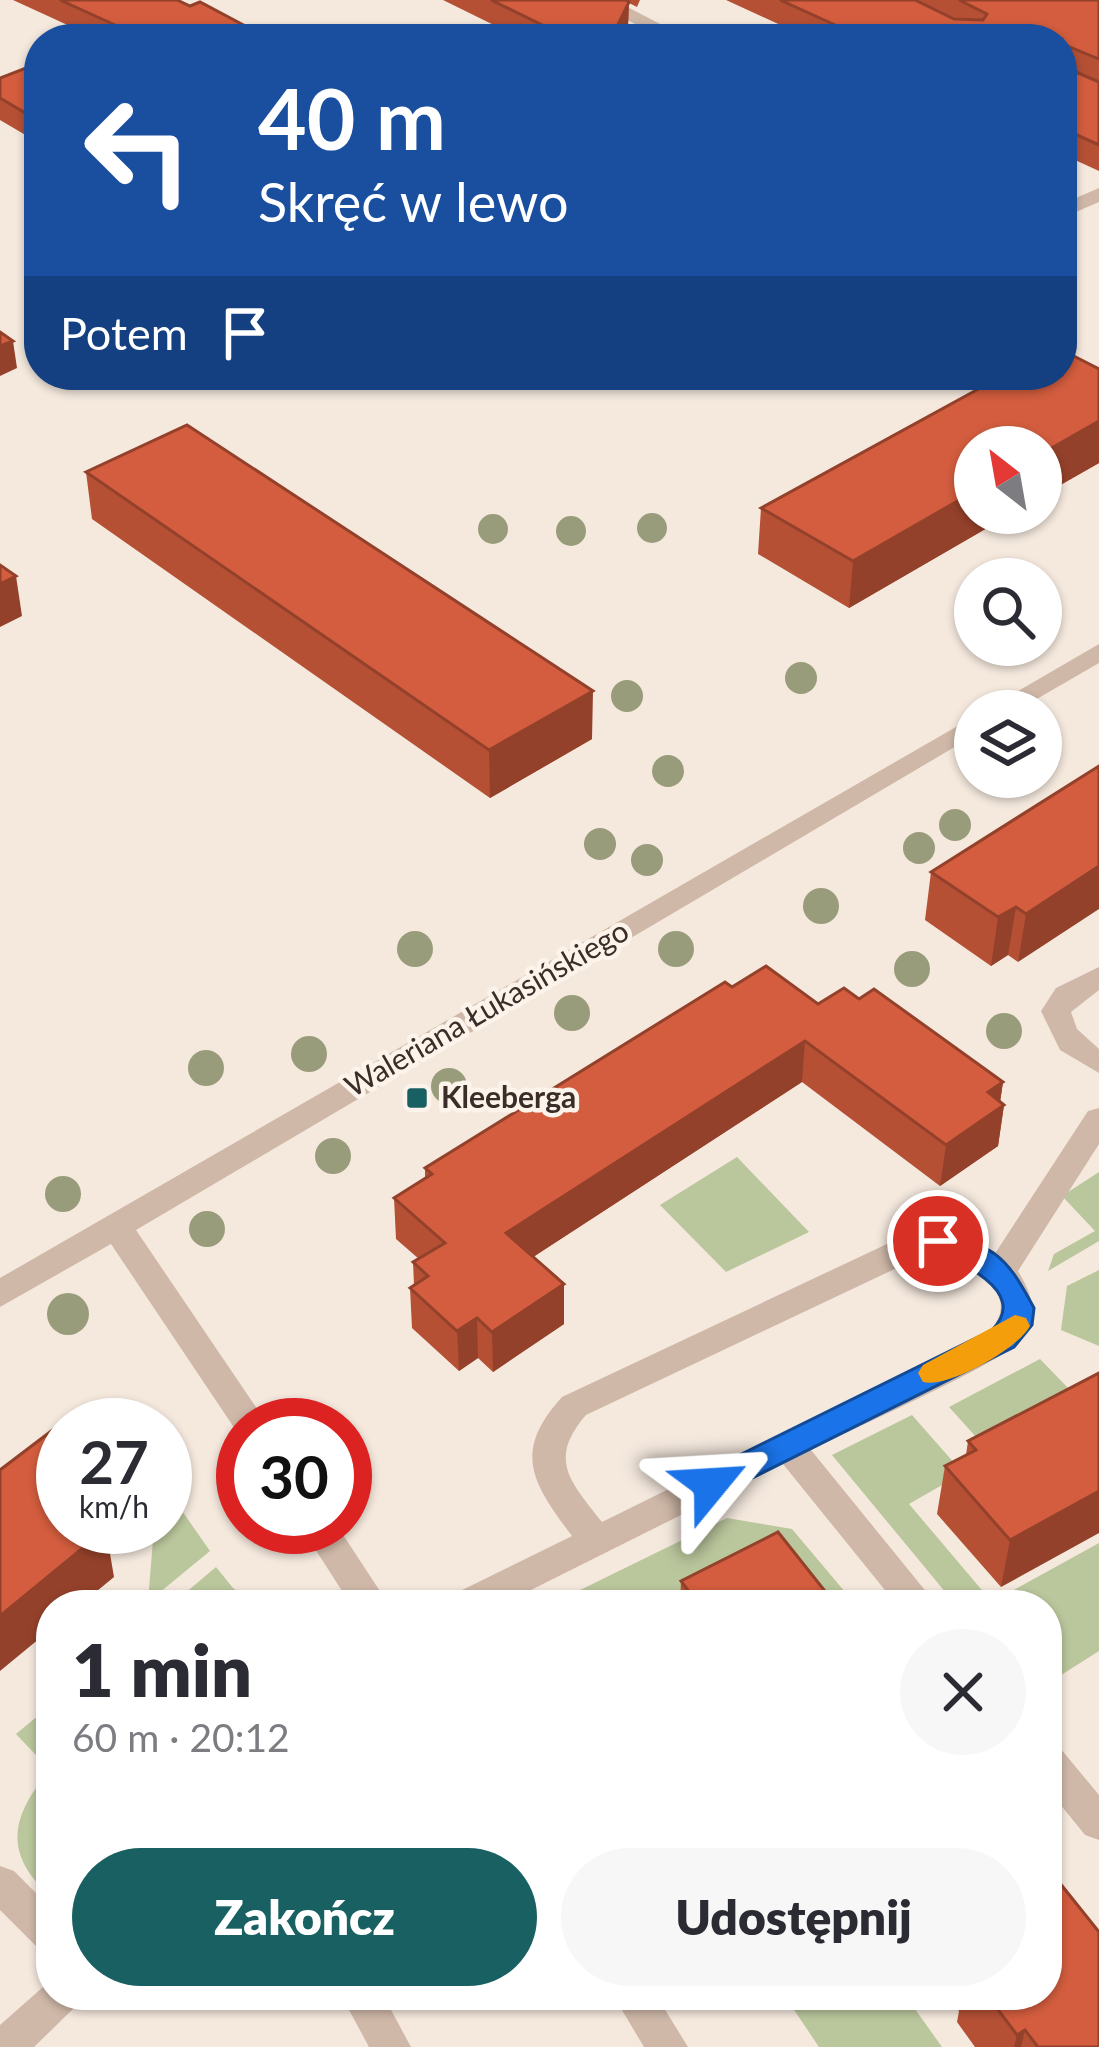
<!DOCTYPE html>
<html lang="pl">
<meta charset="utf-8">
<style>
body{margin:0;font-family:Lato,sans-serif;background:#f7f7f7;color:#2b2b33;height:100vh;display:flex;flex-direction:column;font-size:45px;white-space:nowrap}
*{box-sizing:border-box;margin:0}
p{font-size:39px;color:#7c7c81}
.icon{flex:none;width:66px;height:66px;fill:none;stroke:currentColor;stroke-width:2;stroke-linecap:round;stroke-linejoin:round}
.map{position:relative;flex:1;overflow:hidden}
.side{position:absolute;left:36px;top:1590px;width:1026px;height:420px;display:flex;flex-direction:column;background:#fff;border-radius:48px;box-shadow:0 3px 9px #0004}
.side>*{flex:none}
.hud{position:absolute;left:24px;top:24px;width:1053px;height:366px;border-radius:48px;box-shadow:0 3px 9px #0004;background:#1a4fa0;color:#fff;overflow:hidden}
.needle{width:78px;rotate:329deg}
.buttons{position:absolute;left:954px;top:426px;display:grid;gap:24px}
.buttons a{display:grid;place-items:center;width:108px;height:108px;border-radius:50%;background:#fff;box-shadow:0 3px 9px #0004;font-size:60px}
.speed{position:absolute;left:36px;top:1398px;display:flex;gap:24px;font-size:60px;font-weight:700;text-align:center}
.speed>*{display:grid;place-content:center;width:156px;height:156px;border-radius:50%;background:#fff;box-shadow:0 3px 9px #0004;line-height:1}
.speed small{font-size:30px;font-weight:400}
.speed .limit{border:18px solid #d22;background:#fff;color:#111}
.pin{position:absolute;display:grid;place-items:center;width:102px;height:102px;color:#fff;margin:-51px;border:6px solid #fff;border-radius:50%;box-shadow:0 3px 12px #0007}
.me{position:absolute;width:132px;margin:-66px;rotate:63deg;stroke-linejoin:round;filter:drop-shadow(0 0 9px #0008)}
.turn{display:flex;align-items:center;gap:42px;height:252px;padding:0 36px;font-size:54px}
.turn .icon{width:156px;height:156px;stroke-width:2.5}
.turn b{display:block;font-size:84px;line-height:102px}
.then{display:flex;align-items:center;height:114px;padding:0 36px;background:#0003;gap:24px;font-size:45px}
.round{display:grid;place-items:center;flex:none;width:126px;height:126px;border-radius:63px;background:#f7f7f7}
.overview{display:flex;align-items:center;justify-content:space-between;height:204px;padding:0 36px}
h1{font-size:72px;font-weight:800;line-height:90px}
.cta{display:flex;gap:24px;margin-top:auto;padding:24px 36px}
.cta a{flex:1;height:138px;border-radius:72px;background:#196062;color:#fff;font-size:48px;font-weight:800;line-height:138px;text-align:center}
.cta a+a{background:#f7f7f7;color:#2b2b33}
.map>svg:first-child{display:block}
</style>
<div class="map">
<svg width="1099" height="2047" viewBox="0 0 1099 2047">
<rect width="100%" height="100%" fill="#f5e9de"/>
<!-- green -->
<path fill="#bac69c" d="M 737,1157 L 809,1232 L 726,1272 L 660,1205 Z
M 1099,1172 L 1099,1241 L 1048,1271 L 1054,1254 L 1095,1231 L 1062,1196 Z
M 1099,1270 L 1099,1346 L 1061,1330 L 1067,1286 Z
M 1040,1359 L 1070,1390 L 977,1438 L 949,1407 Z
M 912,1415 L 963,1473 L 909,1504 L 992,1602 L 1099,1543 L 1099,1651 L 1047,1684 L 1047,1605 L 956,1605 L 832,1455 Z
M 166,1488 L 210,1551 L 148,1602 L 154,1527 L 165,1527 Z
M 727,1518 L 792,1529 L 856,1605 L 569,1605 L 572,1594 Z
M 216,1567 L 233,1588 L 258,1605 L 171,1605 Z
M 51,1705 L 51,1897 C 2,1853 11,1816 50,1770 L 16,1734 Z
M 784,1995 L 905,1995 L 942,2047 L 819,2047 Z"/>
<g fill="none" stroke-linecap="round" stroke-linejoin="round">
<!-- minor -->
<path fill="#cfb8a8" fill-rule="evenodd" d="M 589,0 L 614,0 L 689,39 L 664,39 Z
M 1099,188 L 1099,202 L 1062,218 L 1062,204 Z
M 1099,644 L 1099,663 L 1016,711 L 984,711 Z
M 975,716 L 975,735 L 136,1230 L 268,1425 L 243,1425 L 243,1436 L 239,1435 L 111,1244 L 0,1307 L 0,1278 Z
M 1099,967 L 1099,990 L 1071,1012 L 1077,1029 L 1099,1049 L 1099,1073 L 1060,1050 L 1041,1011 L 1056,988 Z
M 1099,1108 L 1099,1144 L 1018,1271 C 1033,1296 1039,1315 1021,1340 C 1008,1360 844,1433 811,1450 L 937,1605 L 897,1605 L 783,1464 L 501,1605 L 449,1605 L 454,1594 L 572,1536 C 532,1483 512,1452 562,1397 L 904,1236 L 950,1233 L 996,1252 L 1088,1111 ZM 920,1257 C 955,1253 1027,1287 991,1330 L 602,1522 C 571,1482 547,1460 586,1415 Z
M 301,1527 L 338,1527 L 389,1605 L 351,1605 Z
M 1047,1743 L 1060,1748 L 1099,1795 L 1099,1840 L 1085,1835 L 1047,1788 Z
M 0,1866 L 14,1871 L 51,1908 L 51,1952 L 37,1947 L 0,1910 Z
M 51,1980 L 51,1995 L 80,1995 L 74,2008 L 34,2047 L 0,2047 L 0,2025 Z
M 341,1995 L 383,1995 L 411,2047 L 369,2047 Z
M 613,1995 L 656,1995 L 688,2047 L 644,2047 Z"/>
</g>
<!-- trees -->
<g fill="#989c7a">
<circle cx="652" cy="528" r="15"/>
<circle cx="493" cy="529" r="15"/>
<circle cx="571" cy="531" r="15"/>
<circle cx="801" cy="678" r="16"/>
<circle cx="627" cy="696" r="16"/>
<circle cx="668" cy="771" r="16"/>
<circle cx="955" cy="825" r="16"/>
<circle cx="600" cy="844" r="16"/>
<circle cx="919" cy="848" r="16"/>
<circle cx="647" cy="860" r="16"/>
<circle cx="821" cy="906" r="18"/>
<circle cx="415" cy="949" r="18"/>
<circle cx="676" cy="949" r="18"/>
<circle cx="912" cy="969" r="18"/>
<circle cx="572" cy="1013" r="18"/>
<circle cx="1004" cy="1031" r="18"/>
<circle cx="309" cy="1054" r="18"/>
<circle cx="206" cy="1068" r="18"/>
<circle cx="449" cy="1086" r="18"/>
<circle cx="333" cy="1156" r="18"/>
<circle cx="63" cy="1194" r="18"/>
<circle cx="207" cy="1229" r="18"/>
<circle cx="68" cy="1314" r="21"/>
</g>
<!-- wall -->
<path fill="#b55035" d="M 13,0 L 177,0 L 268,39 L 98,39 Z
M 443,0 L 640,0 L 637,7 L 629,3 L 628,26 L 622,39 L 522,39 Z
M 726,0 L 1099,0 L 1099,171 L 1062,154 L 1062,39 L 811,39 Z
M 39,63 L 39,143 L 0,120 L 0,78 Z
M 1099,369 L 1099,463 L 1041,496 L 1041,447 L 975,513 L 1013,513 L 849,608 L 758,554 L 761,508 Z
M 86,472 L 592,739 L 490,798 L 92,519 Z
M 1099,766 L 1018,962 L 1008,955 L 991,966 L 925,920 L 931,872 Z
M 732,987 L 818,1004 L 859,999 L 1003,1082 L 1000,1102 L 1004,1105 L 998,1146 L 940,1186 L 802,1082 L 533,1257 L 564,1284 L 564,1324 L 493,1372 L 478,1358 L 459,1371 L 412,1328 L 410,1288 L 414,1285 L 413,1262 L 419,1259 L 396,1239 L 394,1198 L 425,1179 L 425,1168 Z
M 1099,1373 L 1001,1587 L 937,1514 L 945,1466 L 966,1455 L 968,1441 Z
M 681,1581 L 836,1605 L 680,1605 Z
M 947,1995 L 1047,1995 L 1099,2047 L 975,2047 L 957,2022 L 959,2011 Z"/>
<!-- shaded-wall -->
<path fill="#94412b" d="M 629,2 L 628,26 L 622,39 L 611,39 Z
M 1067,46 L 1064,70 L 1062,71 L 1062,49 Z
M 13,341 L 17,368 L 0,376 L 0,346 Z
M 1099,421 L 1099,463 L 1041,496 L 1041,454 Z
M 975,491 L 975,513 L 1013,513 L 849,608 L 853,561 Z
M 16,576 L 22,616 L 0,627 L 0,584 Z
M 593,691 L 592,739 L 490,798 L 489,750 Z
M 1099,866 L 1099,909 L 1018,962 L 1026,914 Z
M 1016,907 L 1008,955 L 991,966 L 998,917 Z
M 805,1041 L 802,1082 L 507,1274 L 506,1233 Z
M 1003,1082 L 999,1109 L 1004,1105 L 998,1146 L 940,1186 L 946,1145 L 988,1092 Z
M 564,1284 L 564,1324 L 493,1372 L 492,1332 Z
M 477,1318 L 478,1358 L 459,1371 L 457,1331 Z
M 1099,1491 L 1099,1533 L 1001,1587 L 1010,1540 Z
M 83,1527 L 119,1527 L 107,1536 L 114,1577 L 80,1605 L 51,1605 L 51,1629 L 0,1671 L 0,1616 Z
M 1025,2030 L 1021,2047 L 1014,2047 L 1017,2035 Z"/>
<!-- building -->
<path fill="#d35d3e" stroke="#94412b" stroke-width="3" d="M 60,0 L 177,0 L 190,6 L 200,2 L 268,38 L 102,39 L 126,30 Z
M 491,0 L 626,0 L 629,2 L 611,39 L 571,39 Z
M 780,0 L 915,0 L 954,19 L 983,20 L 987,14 L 959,0 L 1099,0 L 1099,59 L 1067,46 L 1062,49 L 1062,39 L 866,39 Z
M 631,29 L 652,39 L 626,39 Z
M 39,63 L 39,121 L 0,98 L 0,78 Z
M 1062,66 L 1099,82 L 1099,145 L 1062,128 Z
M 0,332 L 13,341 L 0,346 Z
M 1062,350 L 1099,369 L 1099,421 L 1041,454 L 1041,447 L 975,447 L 975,491 L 853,561 L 761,508 L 1004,375 L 1062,375 Z
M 187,425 L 593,691 L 489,750 L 86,472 Z
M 0,565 L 16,576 L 0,584 Z
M 1099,766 L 1099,866 L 1026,914 L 1016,907 L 998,917 L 931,872 Z
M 766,966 L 818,1004 L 844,988 L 859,999 L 874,989 L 1003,1082 L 988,1092 L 1004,1105 L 946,1145 L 805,1041 L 506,1233 L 564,1284 L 492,1332 L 477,1318 L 457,1331 L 410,1288 L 428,1276 L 413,1262 L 445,1243 L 394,1198 L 432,1174 L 425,1168 L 725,982 L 732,987 Z
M 1099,1373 L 1099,1491 L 1010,1540 L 945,1466 L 976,1450 L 968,1441 Z
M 54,1429 L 63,1436 L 63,1527 L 104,1527 L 106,1529 L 0,1616 L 0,1470 Z
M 778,1532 L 836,1605 L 699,1605 L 681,1581 Z
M 1047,1867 L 1099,1932 L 1099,2047 L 1038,2047 L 1025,2030 L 1017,2035 L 987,1995 L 1047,1995 Z"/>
<!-- route -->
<path fill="#1a73e8" stroke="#114b97" stroke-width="3" d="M 938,1230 C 997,1249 1005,1254 1034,1308 L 1032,1325 L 1014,1347 L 722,1493 L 711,1497 L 699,1493 L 695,1484 L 699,1475 L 992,1330 C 1031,1291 957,1260 928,1249 L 924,1241 L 928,1234 Z"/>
<!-- slow -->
<path fill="#f59e0b" d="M 1015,1315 L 1026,1318 L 1030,1326 C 1018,1349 947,1389 923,1382 L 918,1373 L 923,1365 Z"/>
<!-- markers -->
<rect fill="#196062" stroke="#fcf4eb" stroke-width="4.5" x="405" y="1086" width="24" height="24" rx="6"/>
<g text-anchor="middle" stroke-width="9" stroke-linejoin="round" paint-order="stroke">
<!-- street labels -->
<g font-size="30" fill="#3b2e29" stroke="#fcf4eb">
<text transform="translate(487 1009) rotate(-30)" y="10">Waleriana Łukasińskiego</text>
</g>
<!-- poi labels -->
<g font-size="30" font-weight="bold" fill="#3b2e29" stroke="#fcf4eb" text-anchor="start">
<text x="441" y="1108">Kleeberga</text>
</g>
</g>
</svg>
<div class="buttons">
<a><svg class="needle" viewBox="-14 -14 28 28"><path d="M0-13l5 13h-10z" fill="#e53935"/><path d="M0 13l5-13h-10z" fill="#7c7c81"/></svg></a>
<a><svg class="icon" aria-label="search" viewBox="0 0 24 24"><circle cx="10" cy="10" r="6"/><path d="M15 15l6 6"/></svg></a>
<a><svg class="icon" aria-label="layers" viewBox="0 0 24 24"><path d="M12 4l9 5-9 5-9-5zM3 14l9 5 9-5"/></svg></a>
</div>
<div class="speed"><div>27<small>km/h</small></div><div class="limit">30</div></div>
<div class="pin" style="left:938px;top:1241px;background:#d93025"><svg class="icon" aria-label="arrive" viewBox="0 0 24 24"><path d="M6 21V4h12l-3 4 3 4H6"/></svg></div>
<svg class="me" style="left:711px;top:1484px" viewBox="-20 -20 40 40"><path d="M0-17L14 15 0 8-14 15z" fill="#1a73e8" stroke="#fff" stroke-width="4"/></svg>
<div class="hud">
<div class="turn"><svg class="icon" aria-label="left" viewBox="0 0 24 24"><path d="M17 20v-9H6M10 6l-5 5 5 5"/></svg><div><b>40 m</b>Skręć w lewo</div></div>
<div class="then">Potem<svg class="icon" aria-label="arrive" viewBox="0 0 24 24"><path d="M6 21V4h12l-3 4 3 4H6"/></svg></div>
</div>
<section class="side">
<div class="overview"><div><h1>1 min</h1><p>60 m · 20:12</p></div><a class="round"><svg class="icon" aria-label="close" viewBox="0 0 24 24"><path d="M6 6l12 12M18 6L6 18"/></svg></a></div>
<div class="cta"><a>Zakończ</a><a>Udostępnij</a></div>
</section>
</div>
